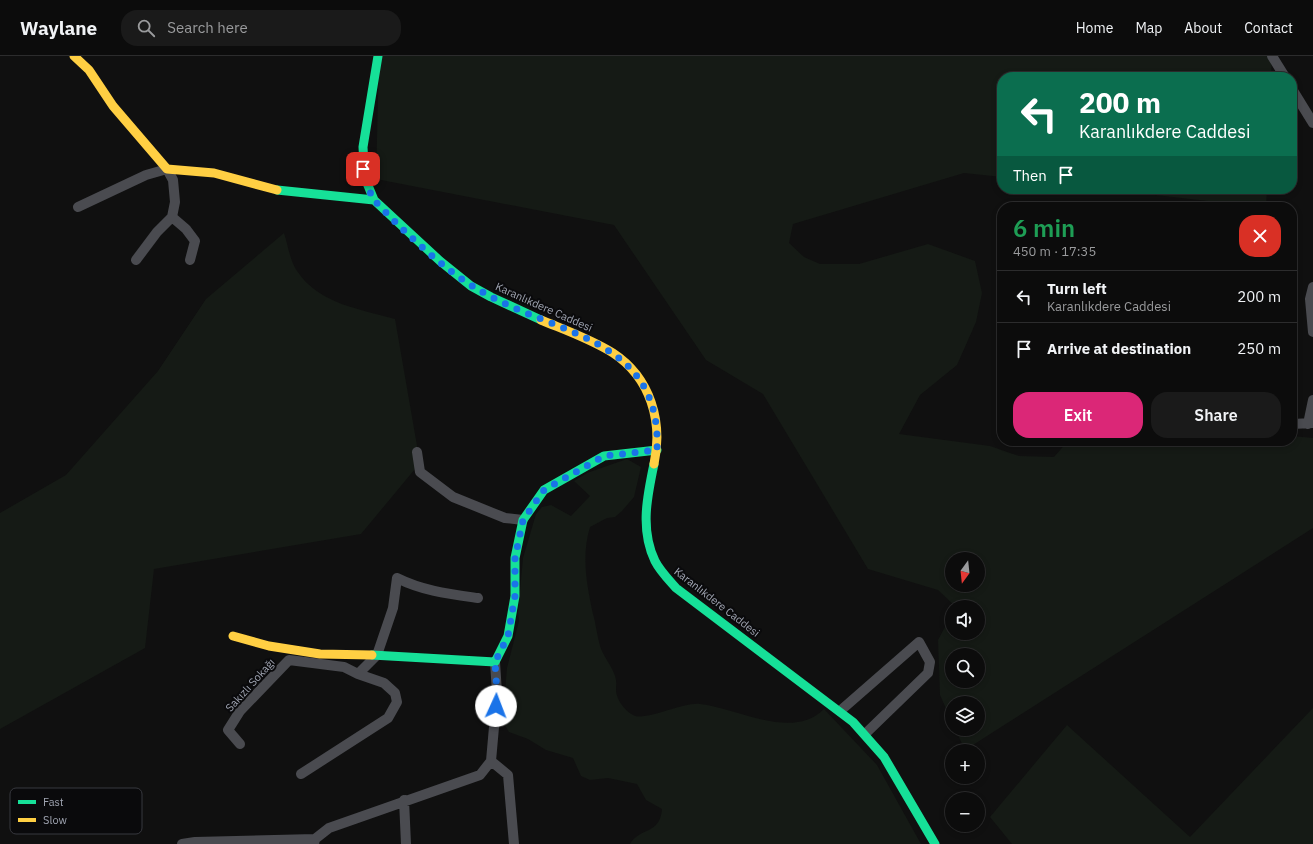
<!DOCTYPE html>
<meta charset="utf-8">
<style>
body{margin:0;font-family:"IBM Plex Sans",sans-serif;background:#1a1a1a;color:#f1f3f6;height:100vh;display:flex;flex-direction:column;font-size:15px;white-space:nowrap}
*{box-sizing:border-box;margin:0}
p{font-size:13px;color:#9a9b9d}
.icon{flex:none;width:22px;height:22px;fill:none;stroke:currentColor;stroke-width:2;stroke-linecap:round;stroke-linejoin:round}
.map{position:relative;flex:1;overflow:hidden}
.drawer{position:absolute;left:997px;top:146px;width:300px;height:244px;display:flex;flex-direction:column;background:#0c0c0c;border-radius:16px;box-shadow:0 2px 6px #0003,0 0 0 1px #2c2c2d}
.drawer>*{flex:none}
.banner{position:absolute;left:997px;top:16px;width:300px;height:122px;border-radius:16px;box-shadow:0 2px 6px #0003,0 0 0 1px #2c2c2d;background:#0b6e4f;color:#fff;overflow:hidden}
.needle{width:26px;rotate:195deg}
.tools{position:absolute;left:945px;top:496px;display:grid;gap:8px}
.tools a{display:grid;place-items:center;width:40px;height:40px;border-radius:50%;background:#0c0c0c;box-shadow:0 2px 6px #0003,0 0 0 1px #2c2c2d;font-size:20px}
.pin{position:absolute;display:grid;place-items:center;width:34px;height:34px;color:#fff;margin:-17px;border-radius:8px;box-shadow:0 2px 6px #0006}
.me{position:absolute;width:44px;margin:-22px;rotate:2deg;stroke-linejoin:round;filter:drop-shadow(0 0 3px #0008)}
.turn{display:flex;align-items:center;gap:14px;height:84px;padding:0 16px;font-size:18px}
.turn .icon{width:52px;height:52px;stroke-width:2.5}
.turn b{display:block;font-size:28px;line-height:34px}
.then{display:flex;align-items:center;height:38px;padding:0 16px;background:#0003;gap:8px;font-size:15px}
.round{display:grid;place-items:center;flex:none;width:42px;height:42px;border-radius:16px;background:#1a1a1a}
.headline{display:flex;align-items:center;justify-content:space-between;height:68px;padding:0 16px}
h1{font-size:24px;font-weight:600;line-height:30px;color:#1e9e55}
.button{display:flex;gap:8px;margin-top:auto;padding:8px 16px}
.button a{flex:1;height:46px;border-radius:16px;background:#db2777;color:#fff;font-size:16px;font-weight:600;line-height:46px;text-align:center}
.button a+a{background:#1a1a1a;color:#f1f3f6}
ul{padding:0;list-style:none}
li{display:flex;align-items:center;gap:12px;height:52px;padding:0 16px;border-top:1px solid #2c2c2d}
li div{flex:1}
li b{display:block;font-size:15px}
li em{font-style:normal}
header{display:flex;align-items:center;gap:24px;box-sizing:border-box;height:56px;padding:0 20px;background:#0c0c0c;border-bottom:1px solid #2c2c2d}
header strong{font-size:19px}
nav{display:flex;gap:22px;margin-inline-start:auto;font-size:14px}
.search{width:280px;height:36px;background:#1a1a1a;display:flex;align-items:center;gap:10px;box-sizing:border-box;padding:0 14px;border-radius:16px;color:#9a9b9d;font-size:15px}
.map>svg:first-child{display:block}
</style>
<header>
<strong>Waylane</strong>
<div class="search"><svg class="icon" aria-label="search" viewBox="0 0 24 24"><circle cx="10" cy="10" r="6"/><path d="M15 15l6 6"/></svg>Search here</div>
<nav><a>Home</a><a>Map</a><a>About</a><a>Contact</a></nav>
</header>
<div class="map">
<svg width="1313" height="788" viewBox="0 0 1313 788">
<rect width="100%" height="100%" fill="#101010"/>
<!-- green -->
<path fill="#151a15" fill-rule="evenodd" d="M 379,0 L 1272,0 L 1271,21 L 1002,21 L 1002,121 L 964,117 L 793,168 L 789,187 L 804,201 L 820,208 L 859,208 L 928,188 L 975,205 L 982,237 L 976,266 L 957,309 L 920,339 L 899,378 L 990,390 L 1019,400 L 1054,401 L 1068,385 L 1292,385 L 1292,380 L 1313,382 L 1313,472 L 965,694 L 955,673 L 978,673 L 978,647 L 952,647 L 952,666 L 940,639 L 938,584 L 952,558 L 952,577 L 978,577 L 978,551 L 956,551 L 938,534 L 868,513 L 763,338 L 706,304 L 614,169 L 376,123 ZM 952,503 L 978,503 L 978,529 L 952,529 ZM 952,599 L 978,599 L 978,625 L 952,625 Z
M 1103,133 L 1267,133 L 1266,151 L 1260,151 Z
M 284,177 C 288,189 290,205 297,215 C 319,248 360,253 395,263 L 420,407 L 361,478 L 154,513 L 145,592 L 0,673 L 0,457 L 66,419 L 158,315 L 206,243 Z
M 627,403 L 641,411 L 634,441 L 622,455 L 615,461 L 607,462 L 590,471 C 581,501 587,529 593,558 C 596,568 597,580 600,590 C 603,600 612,610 615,620 C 617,626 616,629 616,635 C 617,644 624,654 633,659 C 645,666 682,646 700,648 C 738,652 792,685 824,653 L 877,709 L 921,788 L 630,788 C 640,771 660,779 662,753 L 646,744 L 637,728 L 608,722 L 590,724 L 581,720 L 573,702 L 546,694 L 528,683 L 509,676 L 504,668 L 503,659 L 507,612 L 519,565 L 518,556 L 523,502 L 536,458 L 542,451 L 551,449 L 571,460 L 590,440 L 574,425 L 587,417 Z
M 1313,652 L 1313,788 L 1012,788 L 990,761 L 1067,669 L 1190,781 Z"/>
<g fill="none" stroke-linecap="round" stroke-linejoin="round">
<!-- street -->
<path stroke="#4a4b50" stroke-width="10" d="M 1272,0 L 1285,21
M 1292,33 L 1313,67
M 78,151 L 146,119 L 167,113 L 173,124 L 175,146 L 172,161 L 157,176 L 136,204
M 172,161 L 186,173 L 195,185 L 190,204
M 1313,231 L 1310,243 L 1313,276
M 1292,368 L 1313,367
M 1308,368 L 1313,344
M 417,396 L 420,416 L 453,441 L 505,462 L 523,464
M 358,618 L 377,599 L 393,552 L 397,522 C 423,535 449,538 478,542
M 840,655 L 919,586 L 930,606 L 928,617 L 865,678
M 240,688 L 228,674 L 240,655 L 289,604 L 344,611 L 358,618 L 384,627 L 395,637 L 397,646 L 388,662 L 301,718
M 491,705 L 508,719 L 514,788
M 404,744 L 406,788
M 315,783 L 329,772 L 480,719 L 491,705 L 497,637 L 495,606
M 182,788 L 195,786 L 315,783 L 314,788"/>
<!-- fast -->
<path stroke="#16e098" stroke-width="9" d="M 378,0 L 363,91 L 364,109 L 367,127 L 374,144 L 440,205 L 471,230 L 491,241 L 541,264
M 277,134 L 374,144
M 654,408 C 647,441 640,474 655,505 C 660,515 669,524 676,532 L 853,666 L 884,701 L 935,788
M 372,599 L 495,606 L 508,580 L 515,540 L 515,502 L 523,464 L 544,434 L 604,400 L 657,394"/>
<!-- slow -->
<path stroke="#ffcf43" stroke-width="9" d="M 74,0 L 89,14 L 113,50 L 167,113 L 214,117 L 277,134
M 541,264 C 565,274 591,283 613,297 C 651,322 663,366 654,408
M 233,580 L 269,590 L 320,598 L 372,599"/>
</g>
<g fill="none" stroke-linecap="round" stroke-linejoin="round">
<!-- route -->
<path stroke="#1a73e8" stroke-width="7" stroke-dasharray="0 12.6" d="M 363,113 L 367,130 L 374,144 C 402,174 444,214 479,234 C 555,280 662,280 657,394 L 604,400 L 544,434 L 523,464 L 515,502 L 515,540 L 508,580 L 495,606 L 497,637 L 496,650"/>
</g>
<g text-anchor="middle" stroke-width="4" stroke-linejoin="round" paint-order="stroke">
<!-- street labels -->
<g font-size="11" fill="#a0a5b2" stroke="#0a0a0c">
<text transform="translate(544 251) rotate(24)" y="4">Karanlıkdere Caddesi</text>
<text transform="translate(717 546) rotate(38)" y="4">Karanlıkdere Caddesi</text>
<text transform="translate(250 629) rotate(-48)" y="4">Sakızlı Sokağı</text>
</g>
</g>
<!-- legend -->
<rect x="10" y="732" width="132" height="46" rx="6" fill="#0a0a0c" stroke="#37383e" stroke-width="1"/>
<rect x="18" y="744" width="18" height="4" fill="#16e098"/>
<rect x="18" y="762" width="18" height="4" fill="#ffcf43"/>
<g font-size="11" fill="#a0a5b2">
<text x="43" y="750">Fast</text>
<text x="43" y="768">Slow</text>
</g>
</svg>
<div class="tools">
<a><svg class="needle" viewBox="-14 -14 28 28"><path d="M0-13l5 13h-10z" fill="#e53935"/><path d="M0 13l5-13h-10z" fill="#9a9b9d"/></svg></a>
<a><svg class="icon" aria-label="sound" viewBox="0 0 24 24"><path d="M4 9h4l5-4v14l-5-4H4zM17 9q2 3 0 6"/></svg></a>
<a><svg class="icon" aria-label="search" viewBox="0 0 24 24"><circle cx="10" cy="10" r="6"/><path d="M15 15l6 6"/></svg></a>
<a><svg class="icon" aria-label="layers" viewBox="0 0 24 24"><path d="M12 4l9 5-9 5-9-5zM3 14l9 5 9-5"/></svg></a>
<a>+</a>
<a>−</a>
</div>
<div class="pin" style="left:363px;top:113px;background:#d93025"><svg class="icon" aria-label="arrive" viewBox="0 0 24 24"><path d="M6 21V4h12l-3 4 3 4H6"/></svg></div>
<svg class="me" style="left:496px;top:650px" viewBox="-20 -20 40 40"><circle r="19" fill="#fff"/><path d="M0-13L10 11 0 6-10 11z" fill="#1a73e8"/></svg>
<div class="banner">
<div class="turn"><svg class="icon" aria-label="left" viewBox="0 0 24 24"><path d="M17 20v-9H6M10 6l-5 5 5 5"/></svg><div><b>200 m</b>Karanlıkdere Caddesi</div></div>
<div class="then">Then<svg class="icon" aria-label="arrive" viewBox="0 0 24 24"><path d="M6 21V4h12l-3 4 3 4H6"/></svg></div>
</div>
<section class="drawer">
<div class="headline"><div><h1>6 min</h1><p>450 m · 17:35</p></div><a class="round" style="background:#d93025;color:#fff"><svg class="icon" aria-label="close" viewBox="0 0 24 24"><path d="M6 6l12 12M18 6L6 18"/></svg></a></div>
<ul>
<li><svg class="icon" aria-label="left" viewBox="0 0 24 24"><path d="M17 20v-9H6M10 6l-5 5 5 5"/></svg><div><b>Turn left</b><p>Karanlıkdere Caddesi</p></div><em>200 m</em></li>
<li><svg class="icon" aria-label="arrive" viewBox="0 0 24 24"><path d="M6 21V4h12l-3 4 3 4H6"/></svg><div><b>Arrive at destination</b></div><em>250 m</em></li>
</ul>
<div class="button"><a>Exit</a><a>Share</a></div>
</section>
</div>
